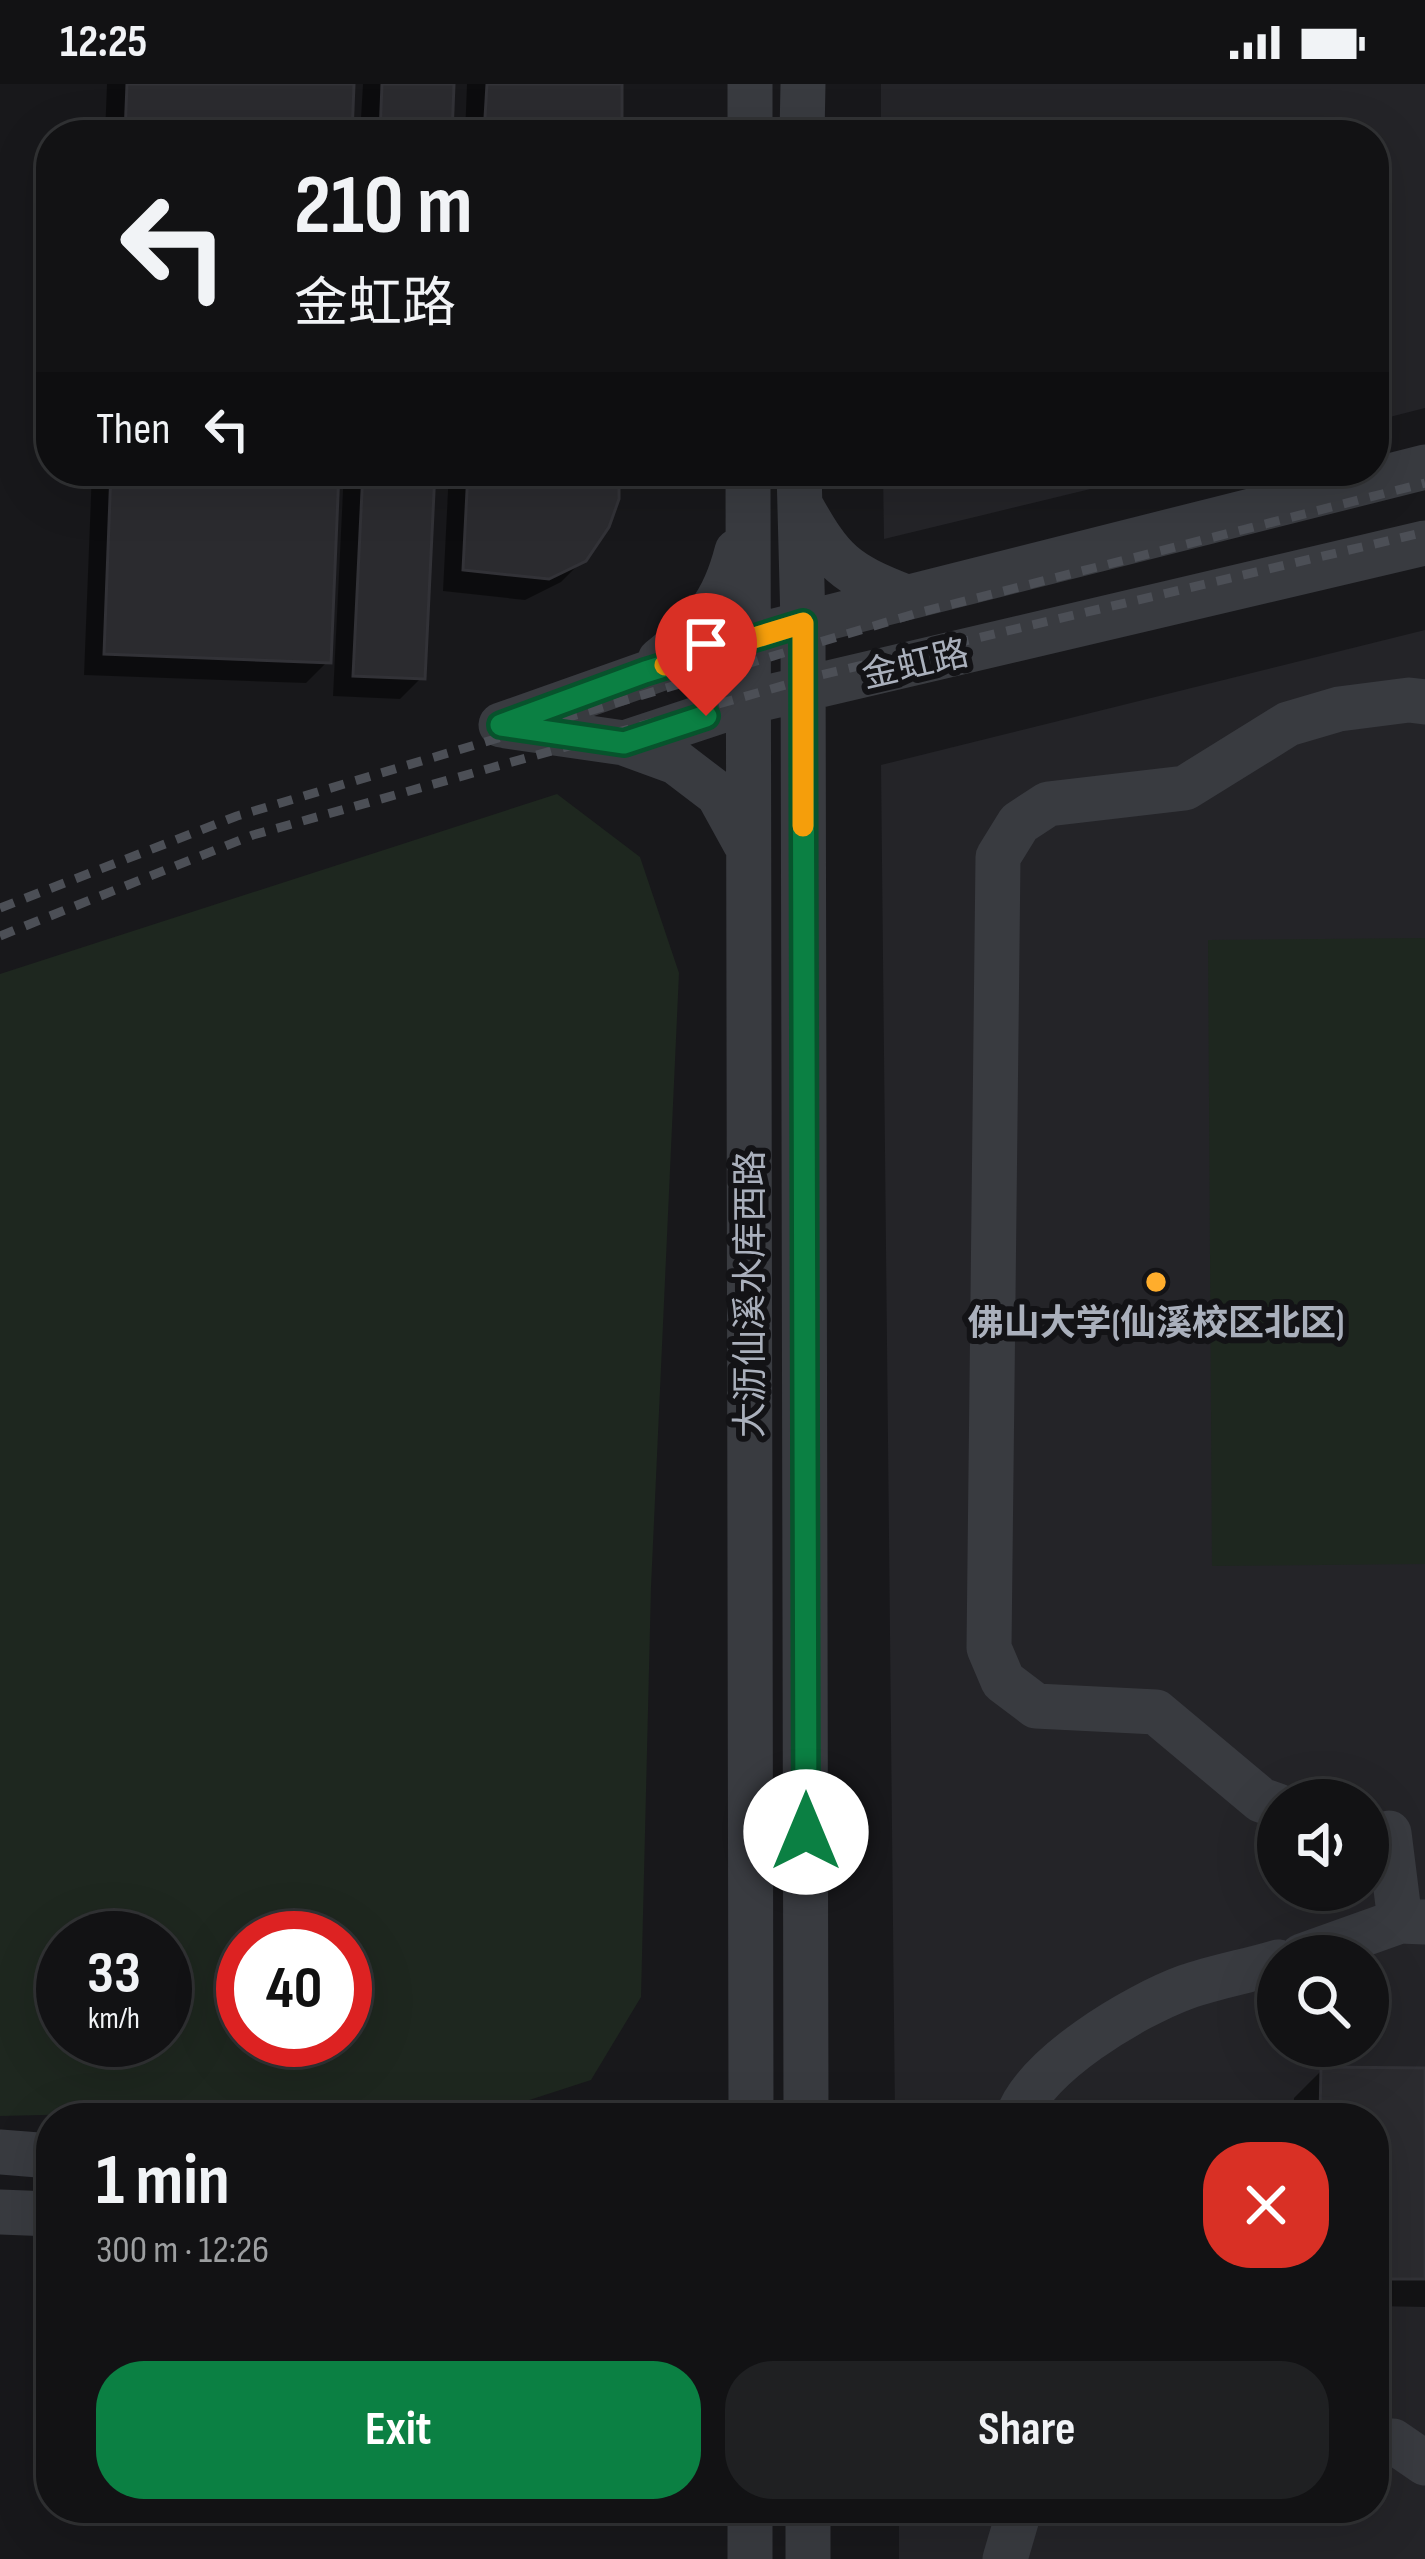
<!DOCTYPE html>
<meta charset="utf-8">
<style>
body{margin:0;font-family:"Sofia Sans Condensed","Noto Sans SC",sans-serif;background:#1f2022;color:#f1f3f6;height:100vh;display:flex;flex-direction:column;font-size:45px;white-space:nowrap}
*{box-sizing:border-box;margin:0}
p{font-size:39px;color:#9c9ea0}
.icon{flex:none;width:66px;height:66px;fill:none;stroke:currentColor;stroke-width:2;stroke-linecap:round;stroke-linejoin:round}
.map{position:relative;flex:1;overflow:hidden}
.panel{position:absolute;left:36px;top:2019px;width:1353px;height:420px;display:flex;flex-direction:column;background:#121214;border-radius:48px;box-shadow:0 12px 48px #0002,0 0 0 3px #313234}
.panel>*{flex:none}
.banner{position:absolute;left:36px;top:36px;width:1353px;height:366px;border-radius:48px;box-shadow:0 12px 48px #0002,0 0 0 3px #313234;background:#121214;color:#f1f3f6;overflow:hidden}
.tools{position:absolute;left:1257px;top:1695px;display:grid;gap:24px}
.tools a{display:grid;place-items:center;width:132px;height:132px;border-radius:50%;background:#121214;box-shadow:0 12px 48px #0002,0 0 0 3px #313234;font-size:60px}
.speed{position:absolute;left:36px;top:1827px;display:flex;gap:24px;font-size:60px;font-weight:700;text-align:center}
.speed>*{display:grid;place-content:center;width:156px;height:156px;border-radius:50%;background:#121214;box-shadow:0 12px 48px #0002,0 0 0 3px #313234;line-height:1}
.speed small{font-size:30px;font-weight:400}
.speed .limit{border:18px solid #d22;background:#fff;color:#111}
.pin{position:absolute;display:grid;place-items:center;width:102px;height:102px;color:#fff;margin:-123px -51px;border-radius:50% 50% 50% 0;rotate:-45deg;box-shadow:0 0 12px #0007}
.pin .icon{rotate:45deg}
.me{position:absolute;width:132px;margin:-66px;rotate:0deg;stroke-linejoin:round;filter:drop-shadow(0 0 9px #0008)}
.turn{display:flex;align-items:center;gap:42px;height:252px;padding:0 60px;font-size:54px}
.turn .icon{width:156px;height:156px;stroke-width:2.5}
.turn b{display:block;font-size:84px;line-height:102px}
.then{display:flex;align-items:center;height:114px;padding:0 60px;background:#0003;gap:24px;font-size:45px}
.round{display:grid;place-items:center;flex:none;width:126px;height:126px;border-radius:48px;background:#1f2022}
.headline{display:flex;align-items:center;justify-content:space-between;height:204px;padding:0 60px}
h1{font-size:72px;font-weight:700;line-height:90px}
.cta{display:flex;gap:24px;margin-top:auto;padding:24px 60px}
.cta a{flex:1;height:138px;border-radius:48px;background:#0b8043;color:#fff;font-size:48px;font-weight:700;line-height:138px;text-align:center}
.cta a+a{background:#1f2022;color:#f1f3f6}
.status{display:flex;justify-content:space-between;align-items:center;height:84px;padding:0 60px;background:#121214;direction:ltr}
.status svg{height:33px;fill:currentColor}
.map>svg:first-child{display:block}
</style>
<div class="status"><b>12:25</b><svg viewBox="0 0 49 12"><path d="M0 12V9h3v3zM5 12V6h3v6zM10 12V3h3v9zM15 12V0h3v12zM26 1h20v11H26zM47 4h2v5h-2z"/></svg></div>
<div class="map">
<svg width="1425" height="2475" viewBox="0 0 1425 2475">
<rect width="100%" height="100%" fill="#18181b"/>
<!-- built -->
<path fill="#242428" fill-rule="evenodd" d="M 881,0 L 1425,0 L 1425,324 L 1374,337 L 1374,51 L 881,51 Z
M 883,387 L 1165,387 L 884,455 Z
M 1425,546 L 1425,2475 L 899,2475 L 899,2424 L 1374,2424 L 1374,2034 L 895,2034 L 881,681 ZM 1278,1716 L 1368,1716 L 1368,1806 L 1278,1806 ZM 1278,1872 L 1368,1872 L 1368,1962 L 1278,1962 Z"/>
<!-- green -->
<path fill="#1e271f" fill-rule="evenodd" d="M 557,710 L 640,773 L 679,889 L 651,1503 L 641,1913 L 591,1996 L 517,2020 L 0,2032 L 0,890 ZM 63,1854 L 165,1854 L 165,1956 L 63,1956 ZM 243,1854 L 345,1854 L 345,1956 L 243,1956 Z
M 1425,854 L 1425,1480 L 1212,1482 L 1208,856 Z"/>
<!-- shadow -->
<path fill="#0007" d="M 107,0 L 351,0 L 349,51 L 105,51 Z
M 363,0 L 451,0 L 449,51 L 360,51 Z
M 467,0 L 619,0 L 619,51 L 465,51 Z
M 92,387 L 336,387 L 328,577 L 306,599 L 84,591 Z
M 344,387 L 432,387 L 422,593 L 400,615 L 333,612 Z
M 449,387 L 616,387 L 584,475 L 561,498 L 525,516 L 443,507 Z
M 1322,1986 L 1425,1986 L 1425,2223 L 1374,2222 L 1374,2034 L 1293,2034 L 1294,2014 Z"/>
<!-- building -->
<path fill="#2b2b2f" stroke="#323237" stroke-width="3" d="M 127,0 L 354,0 L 352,51 L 125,51 Z
M 382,0 L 454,0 L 452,51 L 380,51 Z
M 487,0 L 622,0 L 622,51 L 484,51 Z
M 111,387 L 339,387 L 331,579 L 104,570 Z
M 363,387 L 435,387 L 425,595 L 353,592 Z
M 468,387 L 619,387 L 619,415 L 609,443 L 586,477 L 549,495 L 463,486 Z
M 1321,1983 L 1425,1984 L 1425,2195 L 1374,2195 L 1374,2034 L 1320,2034 Z"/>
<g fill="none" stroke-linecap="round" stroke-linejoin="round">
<!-- minor -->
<path stroke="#393b40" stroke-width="45" d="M 750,51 L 750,0
M 802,51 L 803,0
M 748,387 L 751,2034
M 799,387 L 803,539 L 806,2034
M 800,420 C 832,478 844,489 906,513
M 660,576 C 703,541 723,522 737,467
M 501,641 L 747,554 L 1425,383
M 506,642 L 624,659 L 748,618 L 1425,459
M 624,659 L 676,678 L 718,710 L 745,759
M 1278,1722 L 1261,1716 L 1156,1628 L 1036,1622 L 1003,1597 L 989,1564 L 998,773 L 1019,739 L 1048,720 L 1185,704 L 1288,640 L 1339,625 L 1409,616 L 1425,618
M 1389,1749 L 1400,1837
M 1302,1872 L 1400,1837 L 1425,1838
M 1017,2034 C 1035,1981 1134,1922 1186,1903 C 1215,1893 1248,1887 1278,1878
M 0,2068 L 51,2072
M 0,2128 L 51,2130
M 1374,2358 L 1393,2357 L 1425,2379
M 808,2424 L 808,2475
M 750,2475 L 750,2424
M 1005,2475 L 1020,2424"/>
<!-- rail -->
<path stroke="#4c4f56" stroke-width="9" stroke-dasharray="15 12" stroke-linecap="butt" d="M 0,824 L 237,732 L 914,530 L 1425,399
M 0,852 L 253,751 L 821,591 L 1425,448"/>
</g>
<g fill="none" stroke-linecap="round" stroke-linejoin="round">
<defs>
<path id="route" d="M 706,632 L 624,659 L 501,641 L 645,588 L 803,539 L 806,1748"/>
</defs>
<!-- route casing -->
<use href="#route" stroke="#07532c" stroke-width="30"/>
<!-- route -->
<use href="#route" stroke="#0b8043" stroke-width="21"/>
<!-- slow -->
<path stroke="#f59e0b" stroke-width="21" d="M 665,581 L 803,539 L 803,742"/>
</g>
<!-- markers -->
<circle fill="#ffad2c" stroke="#131316" stroke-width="4.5" cx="1156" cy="1198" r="12"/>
<g text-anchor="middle" stroke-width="12" stroke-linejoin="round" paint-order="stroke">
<!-- street labels -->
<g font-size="36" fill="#aab0bc" stroke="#131316">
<text transform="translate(915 579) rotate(-13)" y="13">金虹路</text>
<text transform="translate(749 1210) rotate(-90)" y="13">大沥仙溪水库西路</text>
</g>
<!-- poi labels -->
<g font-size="36" font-weight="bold" fill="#aab0bc" stroke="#131316">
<text x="1156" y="1251">佛山大学(仙溪校区北区)</text>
</g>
</g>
</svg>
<div class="tools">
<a><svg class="icon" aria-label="sound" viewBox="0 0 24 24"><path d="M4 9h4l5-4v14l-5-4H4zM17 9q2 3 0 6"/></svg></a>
<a><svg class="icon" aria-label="search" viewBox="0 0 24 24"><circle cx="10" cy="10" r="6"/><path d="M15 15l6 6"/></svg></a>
</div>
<div class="speed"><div>33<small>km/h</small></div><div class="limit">40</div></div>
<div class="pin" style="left:706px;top:632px;background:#d93025"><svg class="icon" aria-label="arrive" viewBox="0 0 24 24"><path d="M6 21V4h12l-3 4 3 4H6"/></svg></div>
<svg class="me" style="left:806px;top:1748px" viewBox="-20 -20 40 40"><circle r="19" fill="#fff"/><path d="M0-13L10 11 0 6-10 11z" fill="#0b8043"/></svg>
<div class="banner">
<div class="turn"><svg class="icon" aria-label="left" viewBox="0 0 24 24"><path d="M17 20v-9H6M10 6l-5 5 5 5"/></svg><div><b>210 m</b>金虹路</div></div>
<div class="then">Then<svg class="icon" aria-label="left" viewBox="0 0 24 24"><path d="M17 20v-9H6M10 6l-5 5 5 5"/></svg></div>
</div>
<section class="panel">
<div class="headline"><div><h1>1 min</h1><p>300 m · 12:26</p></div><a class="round" style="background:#d93025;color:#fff"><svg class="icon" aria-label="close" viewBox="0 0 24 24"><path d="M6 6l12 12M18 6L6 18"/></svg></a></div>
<div class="cta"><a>Exit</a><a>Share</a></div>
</section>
</div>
